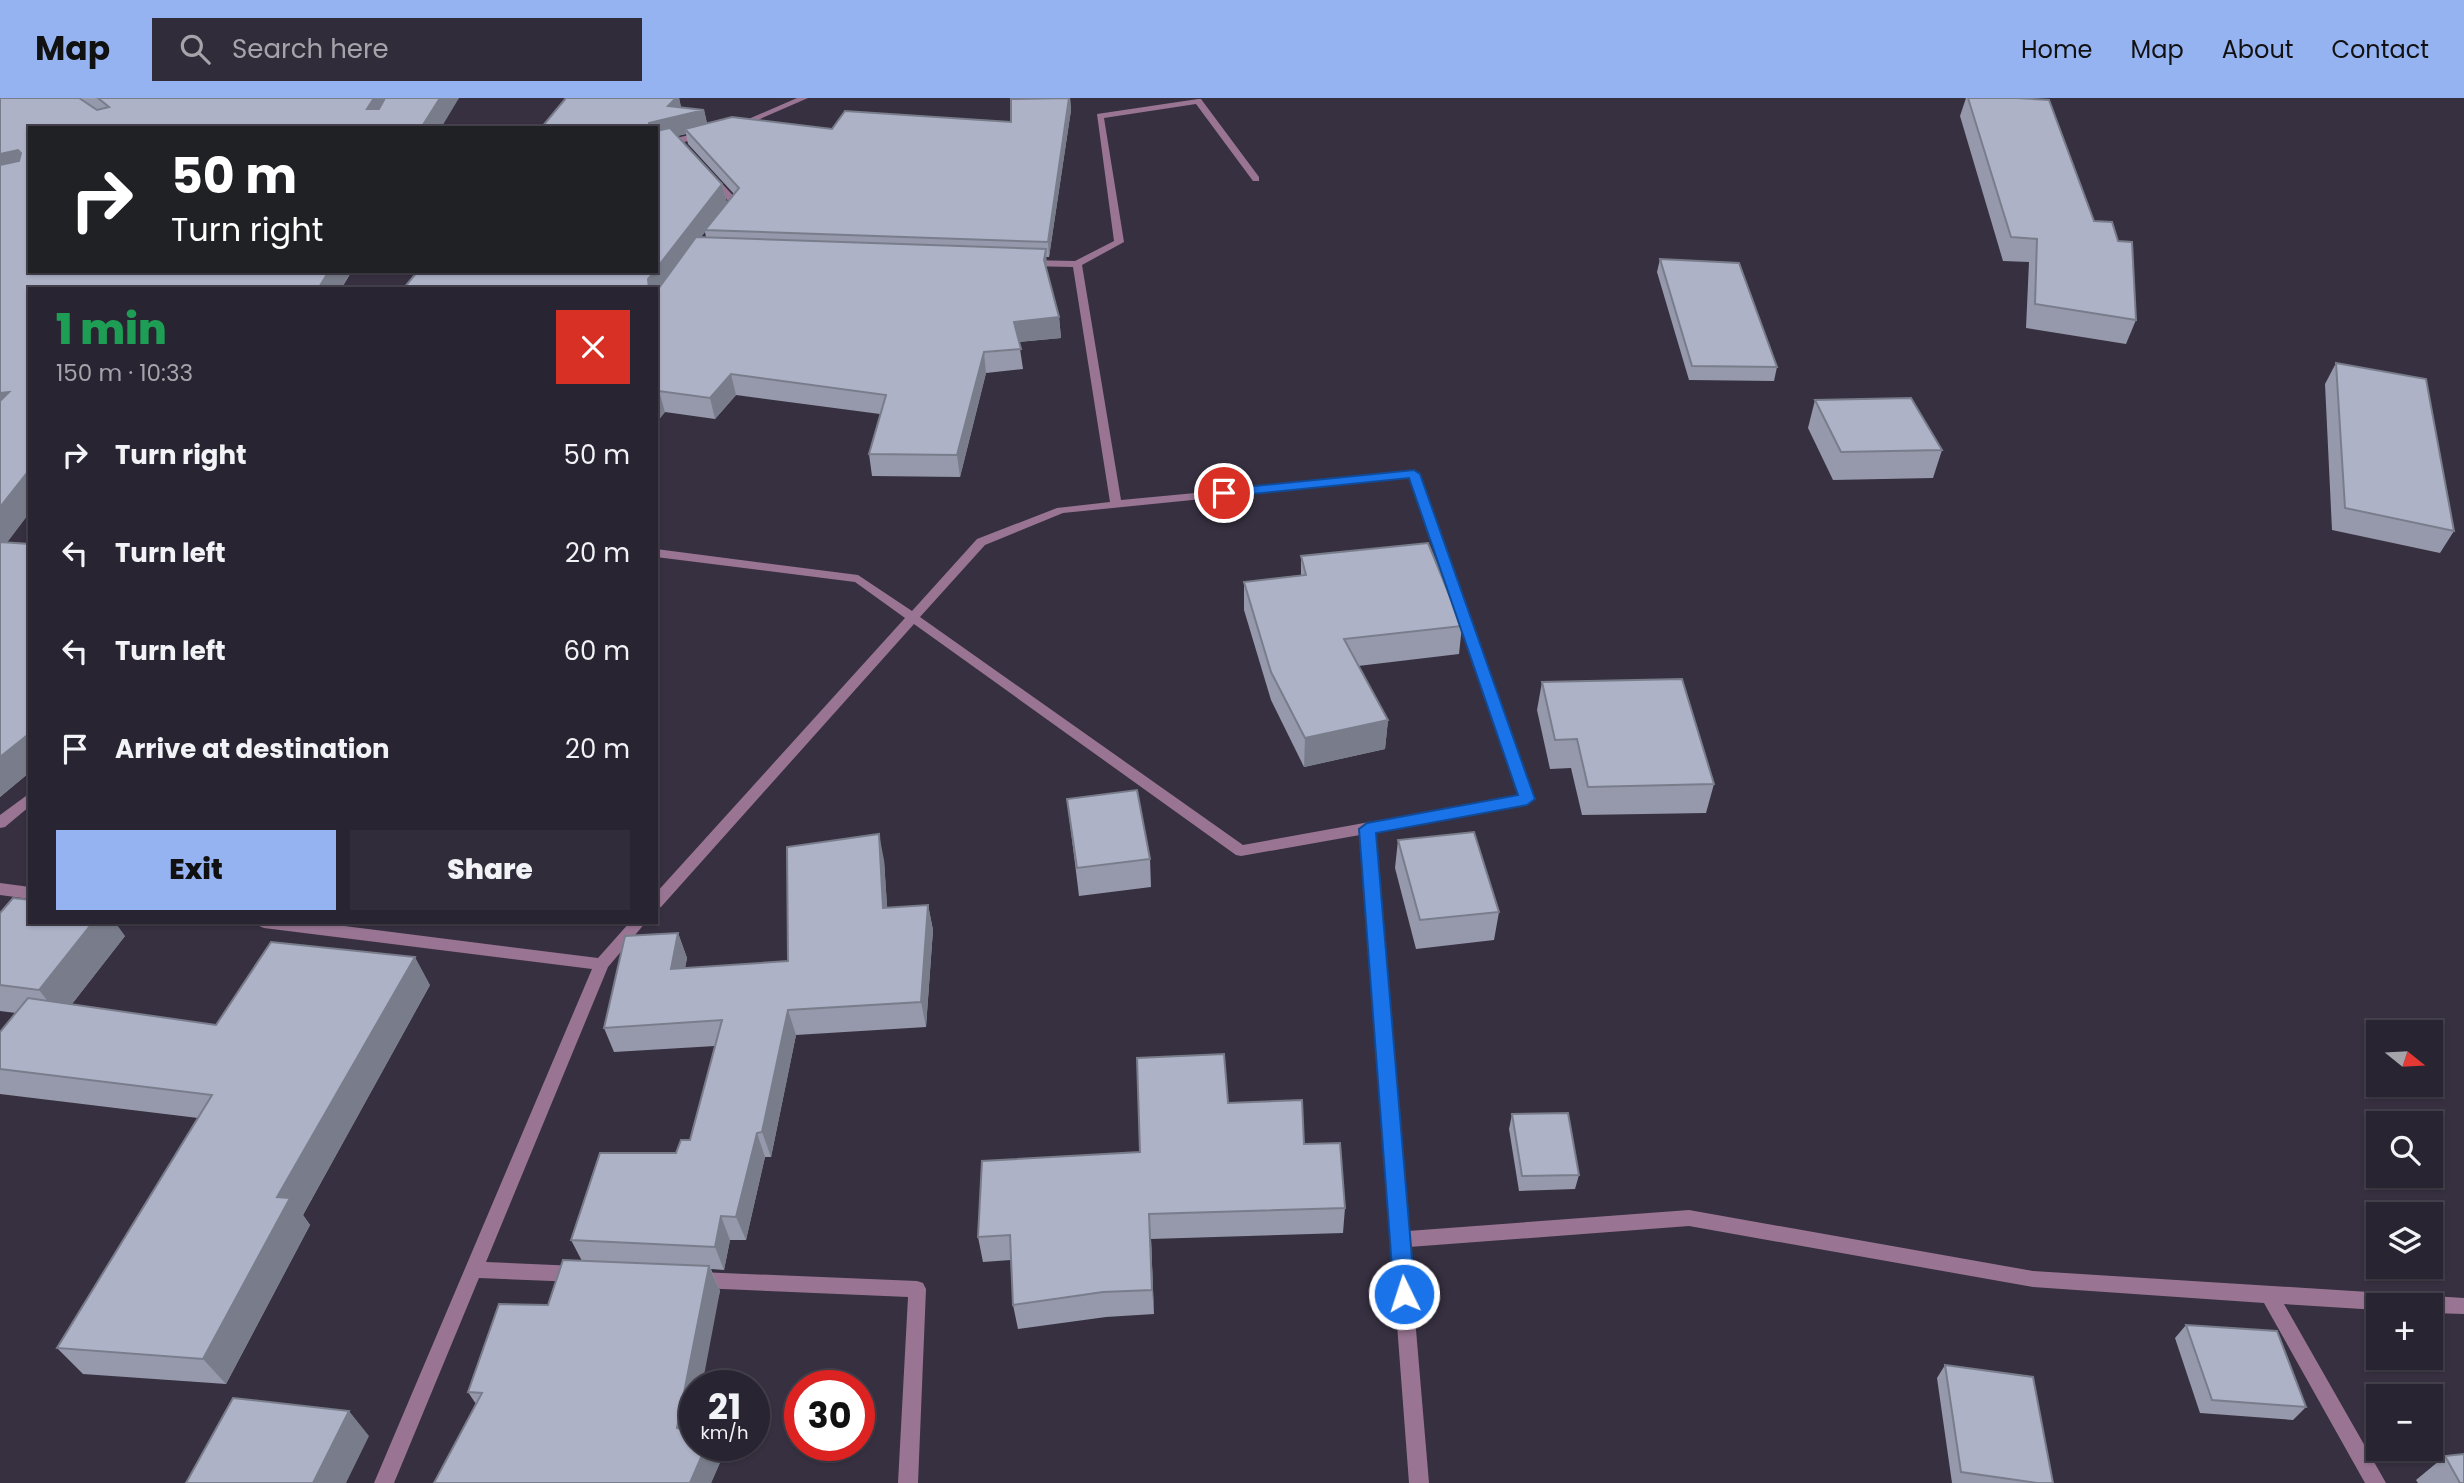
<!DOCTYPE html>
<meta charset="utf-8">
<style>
body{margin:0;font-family:Poppins,sans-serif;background:#312c39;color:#f1f3f6;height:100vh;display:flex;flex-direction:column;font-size:26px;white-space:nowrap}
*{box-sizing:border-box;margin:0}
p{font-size:23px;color:#a5a4ab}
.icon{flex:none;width:38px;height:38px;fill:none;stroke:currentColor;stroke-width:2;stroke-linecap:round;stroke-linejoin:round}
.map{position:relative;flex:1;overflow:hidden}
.details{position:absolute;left:28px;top:189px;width:630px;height:637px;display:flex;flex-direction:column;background:#292431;border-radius:0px;box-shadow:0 2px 5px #0004,0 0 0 2px #45414d}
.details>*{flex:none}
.hud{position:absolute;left:28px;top:28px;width:630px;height:147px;border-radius:0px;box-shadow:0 2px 5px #0004,0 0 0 2px #45414d;background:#202124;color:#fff;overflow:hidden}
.needle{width:46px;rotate:108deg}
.tools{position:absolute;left:2366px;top:922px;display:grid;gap:14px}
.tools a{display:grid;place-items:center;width:77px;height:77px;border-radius:0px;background:#292431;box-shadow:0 2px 5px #0004,0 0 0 2px #45414d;font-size:35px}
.speed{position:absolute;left:679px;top:1272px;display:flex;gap:14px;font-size:35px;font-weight:700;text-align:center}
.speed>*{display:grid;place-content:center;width:91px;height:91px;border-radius:50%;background:#292431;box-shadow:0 2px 5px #0004,0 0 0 2px #45414d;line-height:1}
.speed small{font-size:18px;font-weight:400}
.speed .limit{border:10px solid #d22;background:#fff;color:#111}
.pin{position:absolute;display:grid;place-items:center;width:60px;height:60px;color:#fff;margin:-30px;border:4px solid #fff;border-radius:50%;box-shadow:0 2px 7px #0007}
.me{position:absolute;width:77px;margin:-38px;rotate:356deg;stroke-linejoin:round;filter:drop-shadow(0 0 5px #0008)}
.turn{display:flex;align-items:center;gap:24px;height:147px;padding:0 28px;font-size:32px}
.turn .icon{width:91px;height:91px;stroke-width:2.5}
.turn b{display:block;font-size:49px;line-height:60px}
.round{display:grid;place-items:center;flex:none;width:74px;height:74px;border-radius:0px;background:#312c39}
.overview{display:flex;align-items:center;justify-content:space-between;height:119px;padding:0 28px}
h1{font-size:42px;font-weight:800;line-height:52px;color:#1e9e55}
.cta{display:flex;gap:14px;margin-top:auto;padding:14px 28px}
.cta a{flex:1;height:80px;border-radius:0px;background:#95b2f1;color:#111;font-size:28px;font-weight:800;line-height:80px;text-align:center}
.cta a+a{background:#312c39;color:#f1f3f6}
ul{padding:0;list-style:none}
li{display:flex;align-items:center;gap:21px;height:98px;padding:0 28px}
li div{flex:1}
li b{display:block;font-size:26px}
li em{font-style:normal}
header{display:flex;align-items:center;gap:42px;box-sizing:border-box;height:98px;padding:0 35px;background:#95b2f1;color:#111}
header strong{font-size:33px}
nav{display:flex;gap:38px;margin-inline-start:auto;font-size:24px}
.search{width:490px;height:63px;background:#312c39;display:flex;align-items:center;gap:18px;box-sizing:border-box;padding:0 24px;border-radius:0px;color:#a5a4ab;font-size:26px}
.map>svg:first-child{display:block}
</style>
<header>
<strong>Map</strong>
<div class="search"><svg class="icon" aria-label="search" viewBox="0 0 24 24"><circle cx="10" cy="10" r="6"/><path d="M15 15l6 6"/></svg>Search here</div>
<nav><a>Home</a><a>Map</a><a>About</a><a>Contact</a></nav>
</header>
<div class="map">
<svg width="2464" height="1385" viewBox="0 0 2464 1385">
<rect width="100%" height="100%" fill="#373041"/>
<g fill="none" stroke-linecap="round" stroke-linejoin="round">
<!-- minor -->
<path fill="#997593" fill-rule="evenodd" d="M 797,0 L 808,0 L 737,31 L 730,29 Z
M 1198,1 L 1201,1 L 1259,79 L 1259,83 L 1253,83 L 1196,6 L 1104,20 L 1124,144 L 1082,167 L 1121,402 L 1418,374 L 1534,701 L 1527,706 L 1374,734 L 1408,1133 L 1689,1112 L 2033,1173 L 2464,1200 L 2464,1216 L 2431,1215 L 2431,1208 L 2378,1208 L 2378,1212 L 2284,1206 L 2386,1385 L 2365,1385 L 2264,1205 L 2033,1189 L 1689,1128 L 1409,1149 L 1429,1385 L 1409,1385 L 1360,737 L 1241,758 L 1236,757 L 914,526 L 661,809 L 656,811 L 656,795 L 905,520 L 855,484 L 656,459 L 656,451 L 858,477 L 912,513 L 977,441 L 1057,410 L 1110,404 L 1073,169 L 1027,168 L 1022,165 L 1027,162 L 1075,163 L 1114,143 L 1097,16 ZM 1410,380 L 1519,697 L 1243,747 L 920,519 L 985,447 L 1063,415 Z
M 704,34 L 708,37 L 707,39 L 656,50 L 656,44 Z
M 709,78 L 715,78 L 740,105 L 731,116 L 723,114 L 730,105 L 709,82 Z
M 30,695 L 30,708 L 5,729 L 0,730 L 0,717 Z
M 0,785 L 30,789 L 30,801 L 0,797 Z
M 257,824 L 313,824 L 598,860 L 630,824 L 646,824 L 608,869 L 486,1164 L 577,1168 L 583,1170 L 586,1176 L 583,1182 L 577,1184 L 479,1180 L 394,1385 L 374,1385 L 592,871 L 264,830 L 259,828 Z
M 699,1174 L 917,1183 L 923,1185 L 926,1191 L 918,1385 L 898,1385 L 908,1199 L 699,1190 L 693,1188 L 690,1182 L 693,1176 Z"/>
</g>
<!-- wall -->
<path fill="#9599ab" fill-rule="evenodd" d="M 0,0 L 459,0 L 30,173 L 352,173 L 341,191 L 30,191 L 30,414 L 7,444 L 30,674 L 0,699 Z
M 566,0 L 679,0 L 681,10 L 704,12 L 707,25 L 832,31 L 1011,24 L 1070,0 L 1071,12 L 1049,159 L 1046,159 L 1047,173 L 1059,219 L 1061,240 L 1019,244 L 1023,271 L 986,275 L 960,379 L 872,378 L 869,356 L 880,316 L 736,297 L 715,321 L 665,314 L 656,325 L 656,191 ZM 686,36 L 688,46 L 734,96 L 727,105 L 722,86 L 677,38 ZM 705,134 L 706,139 L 701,139 Z
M 1966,0 L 2017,0 L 2136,222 L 2126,246 L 2026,230 L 2029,164 L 2003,163 L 1960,18 Z
M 1660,161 L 1777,269 L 1774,283 L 1689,282 L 1657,174 Z
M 2336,265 L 2454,433 L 2440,455 L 2332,432 L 2325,286 Z
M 1815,302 L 1942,352 L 1933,380 L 1833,382 L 1808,330 Z
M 1301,458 L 1462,528 L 1459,556 L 1358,568 L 1388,622 L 1385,651 L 1304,669 L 1271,602 L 1244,512 L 1244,484 L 1301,477 Z
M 1542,584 L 1714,686 L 1706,715 L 1582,717 L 1571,670 L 1550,671 L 1537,612 Z
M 1067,701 L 1150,761 L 1151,789 L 1079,798 Z
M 1398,742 L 1499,814 L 1494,842 L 1416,851 L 1395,770 Z
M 884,762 L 887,810 L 928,807 L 933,832 L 926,929 L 796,937 L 771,1059 L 765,1059 L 746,1142 L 730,1142 L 724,1172 L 711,1171 L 720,1193 L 695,1288 L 695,1325 L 693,1333 L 695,1348 L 716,1348 L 722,1360 L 711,1385 L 434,1385 L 476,1306 L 468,1294 L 548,1207 L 582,1163 L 571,1142 L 676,1055 L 690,1042 L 715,948 L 614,954 L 604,930 L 678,835 L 687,860 L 685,870 L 788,863 Z
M 0,815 L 125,838 L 72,906 L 216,927 L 430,887 L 303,1117 L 310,1127 L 226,1286 L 83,1276 L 57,1250 L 198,1020 L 0,996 L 0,934 L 16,915 L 0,913 Z
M 1228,1005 L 1304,1046 L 1345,1110 L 1343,1135 L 1151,1141 L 1154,1216 L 1106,1219 L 1018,1231 L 1013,1207 L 1011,1162 L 983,1164 L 978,1139 L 1140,1054 Z
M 1512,1016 L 1579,1077 L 1575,1091 L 1519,1093 L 1509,1031 Z
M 2186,1227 L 2306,1309 L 2293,1322 L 2200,1315 L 2175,1240 Z
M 1945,1267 L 2053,1385 L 1952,1385 L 1937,1280 Z
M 2445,1358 L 2464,1385 L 2418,1385 L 2416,1382 Z"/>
<!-- shaded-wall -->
<path fill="#797d8b" d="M 374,0 L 394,0 L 376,30 L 367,11 Z
M 440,0 L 459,0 L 441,30 L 421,30 Z
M 676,0 L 679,0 L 683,17 L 704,12 L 708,31 L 685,31 L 686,36 L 656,43 L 656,30 L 650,30 L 649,25 Z
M 1070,0 L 1071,12 L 1049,159 L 1048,144 Z
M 18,52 L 29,73 L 0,80 L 0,56 Z
M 722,86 L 727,105 L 656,198 L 656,191 L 649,191 L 648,181 L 655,173 L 656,173 L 656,171 Z
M 1046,151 L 1047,171 L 1046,182 L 1044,162 Z
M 329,173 L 352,173 L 341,191 L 318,191 Z
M 1059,219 L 1061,240 L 1016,244 L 1014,224 Z
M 984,254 L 986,275 L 960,379 L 957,357 Z
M 731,276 L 736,297 L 715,321 L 710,300 Z
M 659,293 L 665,314 L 656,325 L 656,297 Z
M 9,294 L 0,320 L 0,295 Z
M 30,371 L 30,414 L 0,454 L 0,409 Z
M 1388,622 L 1385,651 L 1304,669 L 1305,640 Z
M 30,635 L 30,674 L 0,699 L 0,659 Z
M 879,736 L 884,762 L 889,835 L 883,810 Z
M 928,807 L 933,832 L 926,929 L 921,904 Z
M 93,824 L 115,824 L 125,838 L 61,920 L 39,892 Z
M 678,835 L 687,860 L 680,895 L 671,871 Z
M 415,859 L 430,887 L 303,1117 L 310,1127 L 226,1286 L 203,1261 L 277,1099 Z
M 788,912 L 796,937 L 771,1059 L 762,1034 Z
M 757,1035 L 765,1059 L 746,1142 L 736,1119 Z
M 1149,1116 L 1151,1141 L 1154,1216 L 1152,1192 Z
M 721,1118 L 730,1142 L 724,1172 L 715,1149 Z
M 709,1168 L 720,1193 L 702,1288 L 695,1288 L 695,1325 L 689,1353 L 677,1330 Z
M 349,1313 L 369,1338 L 346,1385 L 313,1385 Z
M 706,1348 L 716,1348 L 722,1360 L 711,1385 L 690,1385 Z"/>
<!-- building -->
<path fill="#adb2c7" stroke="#797d8b" stroke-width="2" d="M 0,0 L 79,0 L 97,12 L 109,9 L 98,0 L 374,0 L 367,11 L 379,11 L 385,0 L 440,0 L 421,30 L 30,30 L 30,173 L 329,173 L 318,191 L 30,191 L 30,371 L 0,409 L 0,303 L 9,294 L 0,295 L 0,67 L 19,63 L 21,55 L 18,52 L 0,56 Z
M 566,0 L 676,0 L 668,8 L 704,12 L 649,25 L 650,30 L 541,30 Z
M 1069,0 L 1048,144 L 705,132 L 739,90 L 685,31 L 732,19 L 832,31 L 845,13 L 1011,24 L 1011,1 Z
M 1968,0 L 2017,0 L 2049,2 L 2094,123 L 2112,124 L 2118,143 L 2132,144 L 2136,222 L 2035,206 L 2037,141 L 2011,139 Z
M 670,30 L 722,86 L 656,171 L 656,33 Z
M 696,139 L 1046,151 L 1044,162 L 1059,219 L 1014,224 L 1021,251 L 984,254 L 957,357 L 869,356 L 886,297 L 731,276 L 710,300 L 659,293 L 656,297 L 656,194 Z
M 1660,161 L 1739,165 L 1777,269 L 1692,268 Z
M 418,173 L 655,173 L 648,181 L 649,191 L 403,191 Z
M 2336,265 L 2426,281 L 2454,433 L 2345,410 Z
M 1911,300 L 1942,352 L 1841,354 L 1815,302 Z
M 0,444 L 30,446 L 30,635 L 0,659 Z
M 1428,445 L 1462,528 L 1344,541 L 1388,622 L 1305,640 L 1271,574 L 1244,484 L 1306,477 L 1301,458 Z
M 1682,581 L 1714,686 L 1588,689 L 1577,641 L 1555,642 L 1542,584 Z
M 1137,692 L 1150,761 L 1077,770 L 1067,701 Z
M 1474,734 L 1499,814 L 1420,822 L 1398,742 Z
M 879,736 L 883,810 L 928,807 L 921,904 L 788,912 L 762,1034 L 757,1035 L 736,1119 L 721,1118 L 715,1149 L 571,1142 L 600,1055 L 676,1055 L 681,1042 L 690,1042 L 722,922 L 604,930 L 625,838 L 678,835 L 671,871 L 788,863 L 787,749 Z
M 13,800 L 30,802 L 30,824 L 93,824 L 39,892 L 0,887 L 0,815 Z
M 271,844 L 415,859 L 277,1099 L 290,1100 L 203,1261 L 57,1250 L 212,997 L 0,971 L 0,934 L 28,900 L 216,927 Z
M 1224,956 L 1228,1005 L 1302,1002 L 1304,1046 L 1340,1045 L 1345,1110 L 1149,1116 L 1152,1192 L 1103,1194 L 1013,1207 L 1010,1137 L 978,1139 L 982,1063 L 1140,1054 L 1137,960 Z
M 1568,1015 L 1579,1077 L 1522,1078 L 1512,1016 Z
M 563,1162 L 709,1168 L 677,1330 L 695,1334 L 695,1348 L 706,1348 L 690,1385 L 434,1385 L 482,1295 L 468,1294 L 499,1206 L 548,1207 Z
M 2186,1227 L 2277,1233 L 2306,1309 L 2212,1302 Z
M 1945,1267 L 2033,1279 L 2053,1385 L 2037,1385 L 1961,1374 Z
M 233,1300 L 349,1313 L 313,1385 L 186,1385 Z
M 2464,1356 L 2464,1385 L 2460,1385 L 2445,1358 Z"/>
<!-- route -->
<path fill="#1a73e8" stroke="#114b97" stroke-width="2" d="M 1414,372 L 1420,376 L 1535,701 L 1527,707 L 1376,735 L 1415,1196 L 1412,1203 L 1404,1206 L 1397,1203 L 1394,1196 L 1359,731 L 1367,725 L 1518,697 L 1409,380 L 1224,399 L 1218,395 L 1224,391 Z"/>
</svg>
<div class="tools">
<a><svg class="needle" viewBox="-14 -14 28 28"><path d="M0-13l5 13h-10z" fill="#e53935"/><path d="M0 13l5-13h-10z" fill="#a5a4ab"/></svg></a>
<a><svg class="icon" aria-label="search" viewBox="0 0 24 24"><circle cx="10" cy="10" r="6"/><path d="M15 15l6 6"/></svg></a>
<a><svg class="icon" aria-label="layers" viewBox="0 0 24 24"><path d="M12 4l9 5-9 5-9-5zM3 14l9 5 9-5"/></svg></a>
<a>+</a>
<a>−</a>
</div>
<div class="speed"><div>21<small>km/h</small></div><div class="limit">30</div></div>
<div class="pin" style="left:1224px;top:395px;background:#d93025"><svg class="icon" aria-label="arrive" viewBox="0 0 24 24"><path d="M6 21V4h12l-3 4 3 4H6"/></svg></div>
<svg class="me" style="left:1404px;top:1196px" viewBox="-20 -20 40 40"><circle r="17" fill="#1a73e8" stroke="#fff" stroke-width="3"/><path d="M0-11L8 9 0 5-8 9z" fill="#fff"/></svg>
<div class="hud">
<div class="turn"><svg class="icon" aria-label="right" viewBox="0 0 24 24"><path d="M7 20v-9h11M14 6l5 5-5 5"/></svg><div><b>50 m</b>Turn right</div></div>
</div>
<section class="details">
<div class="overview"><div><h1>1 min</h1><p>150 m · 10:33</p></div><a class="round" style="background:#d93025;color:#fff"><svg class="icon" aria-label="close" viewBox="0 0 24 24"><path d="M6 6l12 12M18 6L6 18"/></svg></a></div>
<ul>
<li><svg class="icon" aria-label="right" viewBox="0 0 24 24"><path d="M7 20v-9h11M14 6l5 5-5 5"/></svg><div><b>Turn right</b></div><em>50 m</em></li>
<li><svg class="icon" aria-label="left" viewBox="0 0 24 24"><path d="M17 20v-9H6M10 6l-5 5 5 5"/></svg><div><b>Turn left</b></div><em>20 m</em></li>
<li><svg class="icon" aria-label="left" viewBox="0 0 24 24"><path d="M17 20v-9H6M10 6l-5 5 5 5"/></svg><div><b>Turn left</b></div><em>60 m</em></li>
<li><svg class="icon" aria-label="arrive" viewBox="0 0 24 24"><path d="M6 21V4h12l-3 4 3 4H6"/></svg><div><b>Arrive at destination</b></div><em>20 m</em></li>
</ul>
<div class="cta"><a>Exit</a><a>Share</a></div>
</section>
</div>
